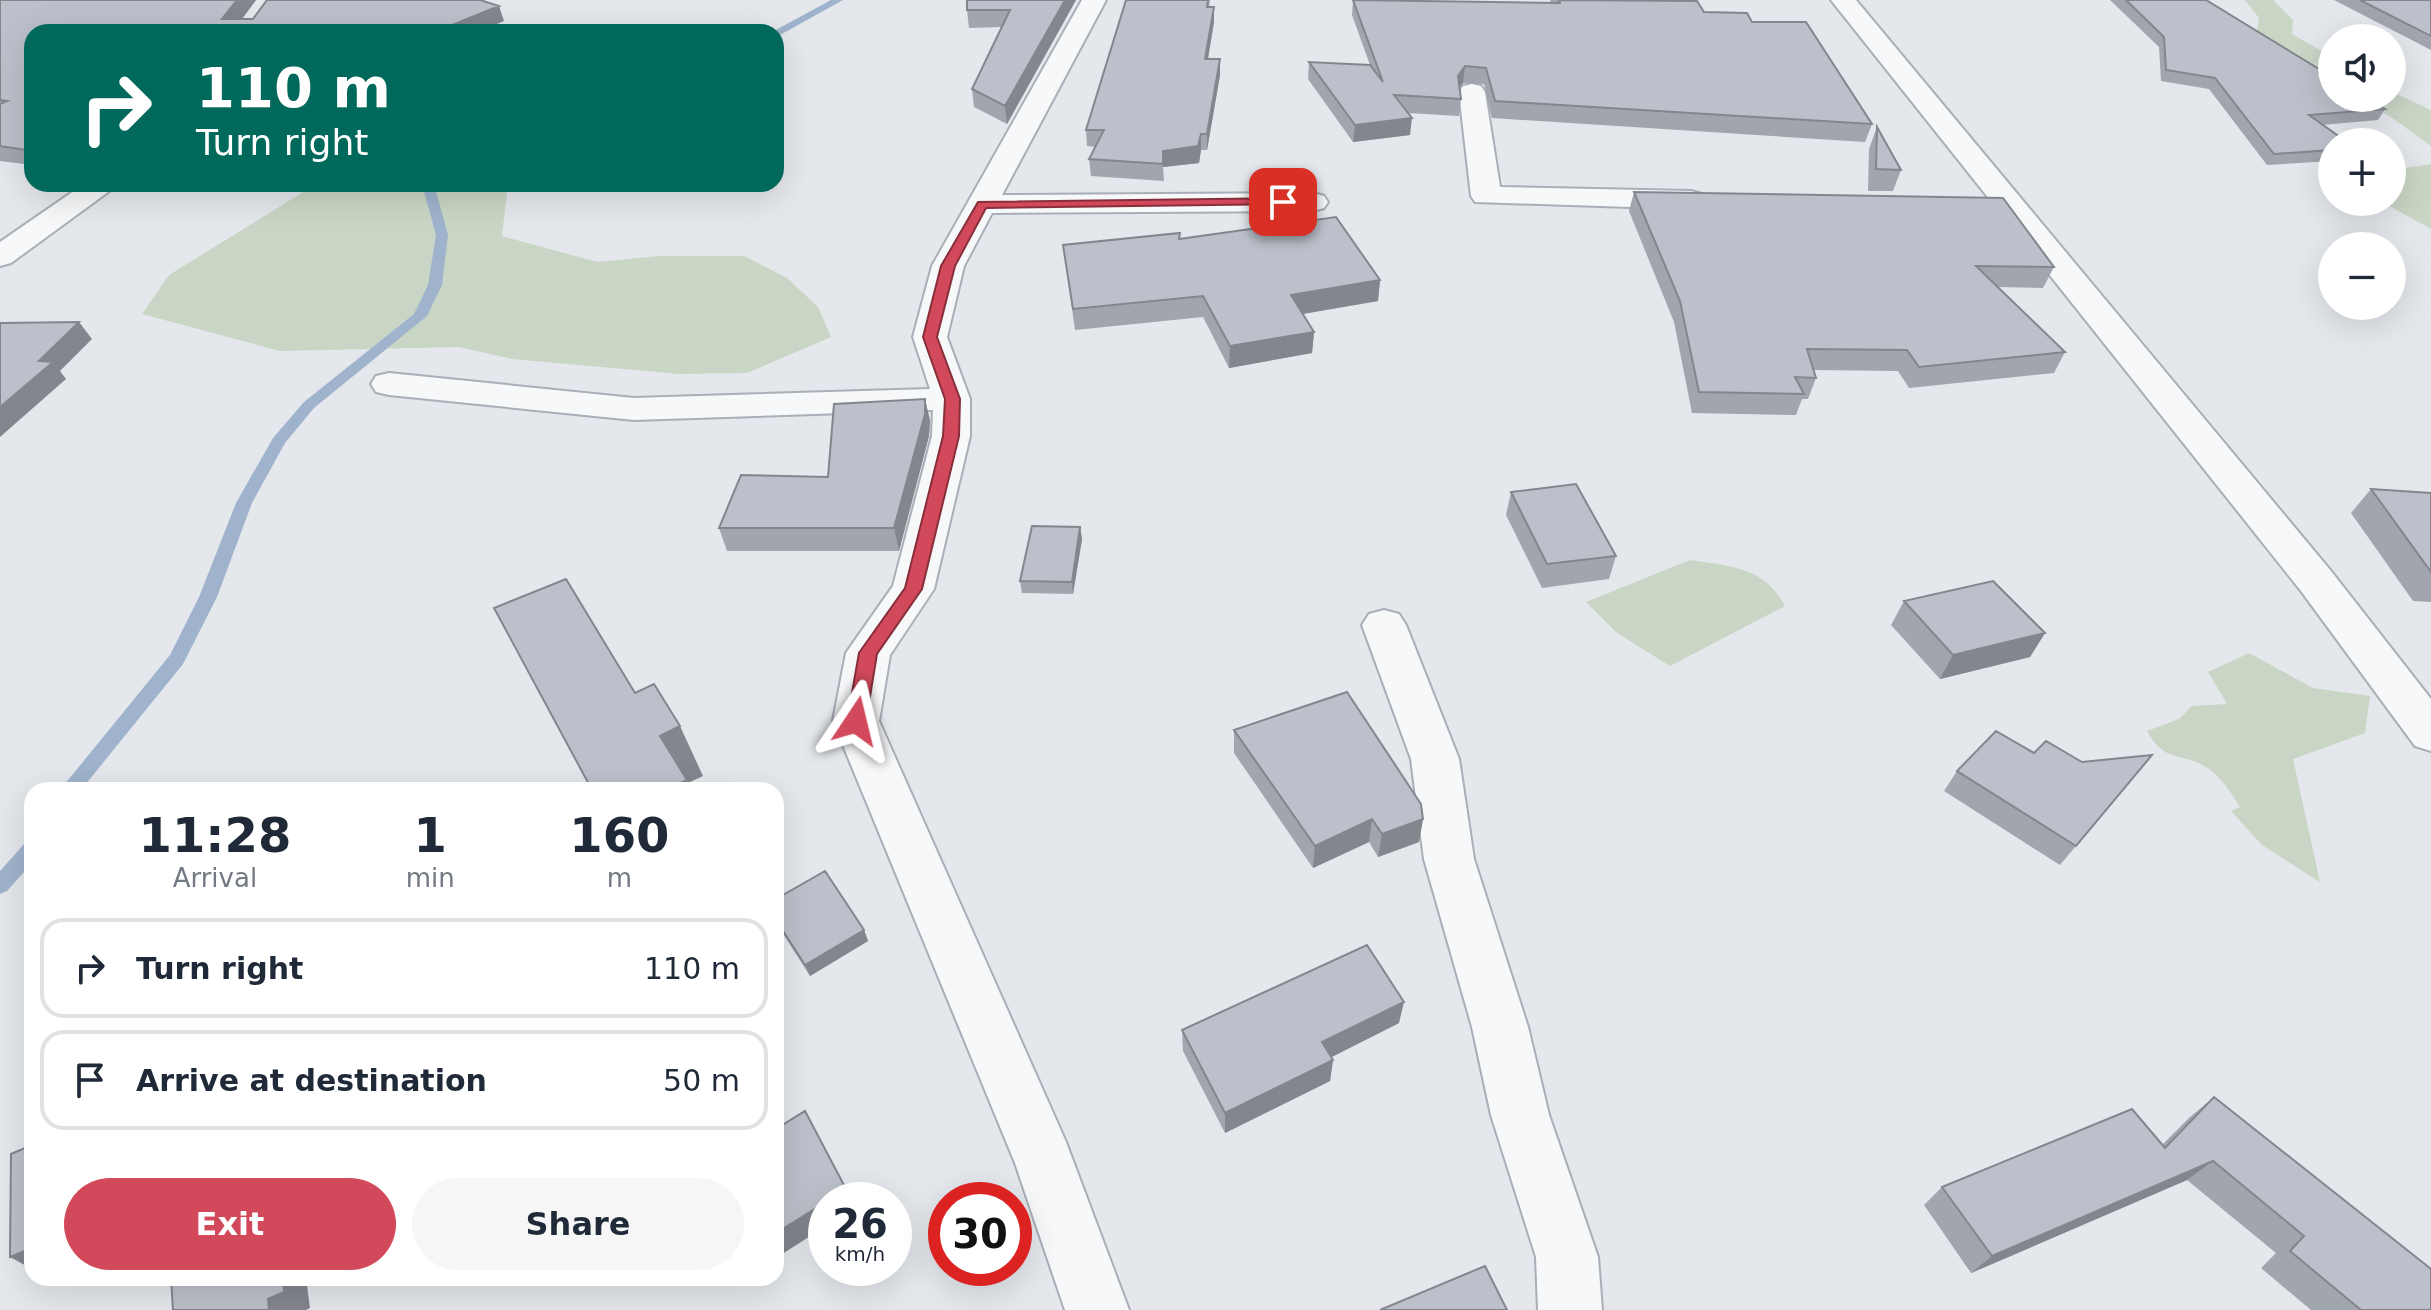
<!DOCTYPE html>
<meta charset="utf-8">
<style>
body{margin:0;font-family:"DejaVu Sans",sans-serif;background:#f6f6f7;color:#1f2937;height:100vh;display:flex;flex-direction:column;font-size:30px;white-space:nowrap}
*{box-sizing:border-box;margin:0}
p{font-size:26px;color:#747a83}
.icon{flex:none;width:44px;height:44px;fill:none;stroke:currentColor;stroke-width:2;stroke-linecap:round;stroke-linejoin:round}
.map{position:relative;flex:1;overflow:hidden}
.sheet{position:absolute;left:24px;top:782px;width:760px;height:504px;display:flex;flex-direction:column;background:#fff;border-radius:24px;box-shadow:0 8px 32px #0002}
.sheet>*{flex:none}
.top-card{position:absolute;left:24px;top:24px;width:760px;height:168px;border-radius:24px;box-shadow:0 8px 32px #0002;background:#00695c;color:#fff;overflow:hidden}
.buttons{position:absolute;left:2318px;top:24px;display:grid;gap:16px}
.buttons a{display:grid;place-items:center;width:88px;height:88px;border-radius:50%;background:#fff;box-shadow:0 8px 32px #0002;font-size:40px}
.speed{position:absolute;left:808px;top:1182px;display:flex;gap:16px;font-size:40px;font-weight:700;text-align:center}
.speed>*{display:grid;place-content:center;width:104px;height:104px;border-radius:50%;background:#fff;box-shadow:0 8px 32px #0002;line-height:1}
.speed small{font-size:20px;font-weight:400}
.speed .limit{border:12px solid #d22;background:#fff;color:#111}
.pin{position:absolute;display:grid;place-items:center;width:68px;height:68px;color:#fff;margin:-34px;border-radius:16px;box-shadow:0 4px 12px #0006}
.me{position:absolute;width:88px;margin:-44px;rotate:10deg;stroke-linejoin:round;filter:drop-shadow(0 0 6px #0008)}
.turn{display:flex;align-items:center;gap:28px;height:168px;padding:0 40px;font-size:36px}
.turn .icon{width:104px;height:104px;stroke-width:2.5}
.turn b{display:block;font-size:56px;line-height:68px}
.eta{display:flex;justify-content:space-evenly;align-items:center;height:136px;text-align:center}
.eta b{font-size:48px;font-weight:700;line-height:56px}
.button{display:flex;gap:16px;margin-top:auto;padding:16px 40px}
.button a{flex:1;height:92px;border-radius:48px;background:#d1495b;color:#fff;font-size:32px;font-weight:700;line-height:92px;text-align:center}
.button a+a{background:#f6f6f7;color:#1f2937}
ul{padding:0;list-style:none}
li{display:flex;align-items:center;gap:24px;height:100px;margin:0 16px 12px;padding:0 24px;border:4px solid #e0e1e3;border-radius:24px}
li div{flex:1}
li b{display:block;font-size:30px}
li em{font-style:normal}
.map>svg:first-child{display:block}
</style>
<div class="map">
<svg width="2431" height="1310" viewBox="0 0 2431 1310">
<rect width="100%" height="100%" fill="#e4e7ec"/>
<!-- green -->
<path fill="#c9d6c5" d="M 2245,0 L 2273,0 L 2293,20 L 2292,34 L 2332,57 L 2332,94 L 2257,31 L 2259,18 Z
M 2392,92 L 2431,110 L 2431,146 L 2391,117 L 2354,98 L 2392,98 Z
M 2431,164 L 2431,229 L 2382,202 L 2392,202 L 2392,170 Z
M 316,184 L 508,184 L 502,236 L 597,262 L 659,256 L 744,256 L 787,278 L 818,307 L 831,337 L 747,373 L 679,374 L 512,359 L 459,347 L 280,351 L 142,314 L 169,275 Z
M 1690,560 C 1730,566 1765,567 1785,606 L 1670,666 L 1617,633 L 1586,602 Z
M 2249,653 L 2313,688 L 2370,696 L 2365,733 L 2293,759 L 2320,882 L 2262,845 L 2231,811 L 2240,807 C 2231,793 2221,776 2206,767 C 2181,752 2164,763 2147,731 L 2179,719 L 2192,706 L 2227,704 L 2208,672 Z"/>
<g fill="none" stroke-linecap="round" stroke-linejoin="round">
<!-- stream -->
<path fill="#9fb4cc" fill-rule="evenodd" d="M 831,0 L 843,0 L 780,35 L 772,32 Z
M 422,184 L 434,184 L 448,235 L 442,285 L 427,316 L 314,408 L 285,443 L 252,503 L 217,597 L 183,664 L 81,790 L 60,790 L 170,655 L 199,597 L 236,503 L 273,438 L 304,402 L 414,314 L 428,285 L 436,235 Z
M 32,841 L 32,863 L 7,891 L 0,894 L 0,871 L 25,843 Z"/>
<defs>
<path id="minor" d="M 1082,0 L 1106,0 L 1002,195 L 1313,193 L 1324,196 L 1328,202 L 1324,208 L 1313,211 L 992,213 L 964,266 L 947,337 L 970,399 L 970,436 L 934,589 L 890,655 L 879,721 L 1066,1142 L 1129,1310 L 1065,1310 L 1015,1163 L 833,721 L 846,653 L 893,586 L 932,436 L 933,410 L 634,420 L 389,395 L 376,392 L 371,384 L 376,376 L 389,373 L 634,398 L 930,389 L 913,337 L 932,266 Z
M 1831,0 L 1856,0 L 2331,571 L 2431,699 L 2431,751 L 2415,746 L 2301,591 Z
M 1472,84 L 1481,86 L 1485,92 L 1500,187 L 1691,191 L 1702,194 L 1706,200 L 1702,206 L 1691,209 L 1475,202 L 1471,196 L 1459,92 L 1463,86 Z
M 84,184 L 119,184 L 11,263 L 0,266 L 0,242 Z
M 1384,610 L 1399,614 L 1406,625 L 1459,759 L 1474,859 L 1528,1027 L 1549,1115 L 1598,1257 L 1602,1310 L 1538,1310 L 1536,1257 L 1491,1115 L 1472,1027 L 1424,859 L 1411,759 L 1362,625 L 1369,614 Z"/>
</defs>
<!-- minor casing -->
<use href="#minor" stroke="#a9aeb7" stroke-width="4"/>
<!-- minor -->
<use href="#minor" fill="#f7f8fa" fill-rule="evenodd"/>
</g>
<!-- wall -->
<path fill="#a1a5ae" d="M 0,0 L 256,0 L 242,19 L 504,21 L 32,32 L 32,165 L 0,161 Z
M 1076,0 L 1007,124 L 974,107 L 972,89 L 1001,27 L 969,28 L 967,10 Z
M 1126,0 L 1210,0 L 1209,7 L 1214,22 L 1208,59 L 1220,75 L 1207,150 L 1201,150 L 1199,163 L 1163,167 L 1164,181 L 1091,176 L 1089,159 L 1096,147 L 1087,146 L 1086,130 Z
M 1353,0 L 1551,3 L 1550,0 L 1656,0 L 1656,1 L 1752,22 L 1872,124 L 1865,142 L 1492,118 L 1484,84 L 1463,83 L 1460,87 L 1461,99 L 1459,116 L 1408,113 L 1410,135 L 1353,142 L 1308,79 L 1309,62 L 1370,65 L 1352,15 Z
M 2110,0 L 2206,0 L 2385,109 L 2378,120 L 2322,125 L 2332,142 L 2332,161 L 2267,165 L 2209,89 L 2161,81 L 2159,47 Z
M 2334,0 L 2431,0 L 2431,50 Z
M 1877,127 L 1901,170 L 1893,191 L 1868,191 L 1869,149 Z
M 1634,192 L 2054,267 L 2043,288 L 1998,287 L 2065,352 L 2054,373 L 1909,388 L 1898,371 L 1813,370 L 1816,378 L 1808,399 L 1802,399 L 1796,415 L 1692,413 L 1674,322 L 1629,211 Z
M 1180,233 L 1180,239 L 1380,280 L 1378,301 L 1303,314 L 1314,332 L 1312,353 L 1229,368 L 1203,317 L 1075,330 L 1063,245 Z
M 925,399 L 930,421 L 929,436 L 899,551 L 727,551 L 719,528 L 828,477 Z
M 2371,489 L 2431,493 L 2431,602 L 2413,601 L 2351,513 Z
M 1511,492 L 1616,556 L 1609,579 L 1542,588 L 1506,515 Z
M 1080,527 L 1082,539 L 1073,594 L 1022,593 L 1020,581 Z
M 1904,601 L 2045,633 L 2030,657 L 1940,679 L 1891,625 Z
M 1234,730 L 1423,819 L 1419,842 L 1378,857 L 1369,842 L 1313,868 L 1234,753 Z
M 2034,753 L 2082,762 L 2152,755 L 2060,865 L 1944,791 L 1957,771 Z
M 776,899 L 864,930 L 868,941 L 810,976 L 776,923 Z
M 1399,1023 L 1331,1057 L 1333,1060 L 1330,1081 L 1225,1133 L 1183,1051 L 1182,1030 Z
M 2214,1097 L 2431,1310 L 2311,1310 L 2261,1268 L 2276,1253 L 2187,1180 L 1971,1273 L 1924,1205 L 1942,1187 L 2162,1145 L 2190,1117 Z"/>
<!-- shaded-wall -->
<path fill="#83868d" d="M 237,0 L 256,0 L 232,32 L 222,19 Z
M 1065,0 L 1076,0 L 1007,124 L 1005,106 Z
M 499,6 L 504,21 L 478,32 L 435,32 Z
M 1214,7 L 1214,22 L 1205,75 L 1205,59 Z
M 1220,59 L 1220,75 L 1207,150 L 1207,134 Z
M 1465,66 L 1463,83 L 1456,92 L 1458,76 Z
M 1412,118 L 1410,135 L 1353,142 L 1355,125 Z
M 1201,134 L 1201,150 L 1199,163 L 1163,167 L 1163,151 Z
M 32,146 L 32,159 L 26,150 Z
M 1380,280 L 1378,301 L 1290,316 L 1291,295 Z
M 79,322 L 92,339 L 60,371 L 66,379 L 0,437 L 0,407 L 39,361 Z
M 1314,332 L 1312,353 L 1229,368 L 1230,346 Z
M 925,399 L 930,421 L 929,436 L 899,551 L 894,528 Z
M 1080,527 L 1082,539 L 1073,594 L 1072,582 Z
M 2045,633 L 2030,657 L 1940,679 L 1953,655 Z
M 680,726 L 703,776 L 688,783 L 692,790 L 666,790 L 660,736 Z
M 1372,819 L 1369,842 L 1313,868 L 1315,846 Z
M 1423,819 L 1419,842 L 1378,857 L 1382,834 Z
M 864,930 L 868,941 L 810,976 L 805,965 Z
M 1404,1002 L 1399,1023 L 1320,1063 L 1322,1042 Z
M 1333,1060 L 1330,1081 L 1225,1133 L 1225,1113 Z
M 2213,1161 L 2187,1180 L 1971,1273 L 1992,1256 Z
M 846,1189 L 852,1200 L 829,1200 Z
M 826,1202 L 826,1226 L 776,1258 L 776,1233 Z
M 32,1248 L 32,1269 L 10,1257 Z
M 283,1278 L 306,1278 L 310,1308 L 306,1310 L 269,1310 L 268,1299 Z"/>
<!-- building -->
<path fill="#bbc0ca" stroke="#83868d" stroke-width="2" d="M 0,0 L 237,0 L 222,19 L 253,19 L 267,0 L 480,0 L 499,6 L 435,32 L 32,32 L 32,146 L 26,150 L 0,146 L 0,104 L 7,101 L 0,100 Z
M 967,0 L 1065,0 L 1005,106 L 972,89 L 1010,10 L 967,10 Z
M 1126,0 L 1208,0 L 1207,7 L 1214,7 L 1205,59 L 1220,59 L 1207,134 L 1201,134 L 1198,146 L 1163,151 L 1163,164 L 1089,159 L 1104,130 L 1086,130 Z
M 1353,0 L 1560,3 L 1559,0 L 1697,1 L 1704,12 L 1747,13 L 1752,22 L 1806,22 L 1872,124 L 1495,101 L 1486,68 L 1465,66 L 1458,76 L 1461,99 L 1394,95 L 1412,118 L 1355,125 L 1309,62 L 1370,65 L 1383,82 Z
M 2126,0 L 2206,0 L 2332,77 L 2332,98 L 2366,98 L 2385,109 L 2309,115 L 2347,142 L 2332,142 L 2332,150 L 2274,154 L 2215,78 L 2166,70 L 2164,37 Z
M 2360,0 L 2431,0 L 2431,36 Z
M 1877,127 L 1901,170 L 1876,169 Z
M 1634,192 L 2003,198 L 2054,267 L 1976,266 L 2065,352 L 1919,367 L 1907,350 L 1807,349 L 1816,378 L 1795,377 L 1804,394 L 1699,392 L 1680,301 Z
M 1336,217 L 1380,280 L 1291,295 L 1314,332 L 1230,346 L 1203,296 L 1073,309 L 1063,245 L 1180,233 L 1179,239 Z
M 79,322 L 39,361 L 53,362 L 0,407 L 0,323 Z
M 925,399 L 925,414 L 894,528 L 719,528 L 741,475 L 828,477 L 834,404 Z
M 1576,484 L 1616,556 L 1547,564 L 1511,492 Z
M 2371,489 L 2431,493 L 2431,572 Z
M 1032,526 L 1080,527 L 1072,582 L 1020,581 Z
M 566,579 L 635,693 L 654,684 L 680,726 L 660,736 L 687,780 L 666,790 L 592,790 L 494,608 Z
M 1993,581 L 2045,633 L 1953,655 L 1904,601 Z
M 1347,692 L 1421,804 L 1423,819 L 1382,834 L 1372,819 L 1315,846 L 1234,730 Z
M 1996,731 L 2034,753 L 2046,741 L 2082,762 L 2152,755 L 2076,846 L 1957,771 Z
M 825,871 L 864,930 L 805,965 L 776,920 L 776,899 Z
M 1367,945 L 1404,1002 L 1322,1042 L 1333,1060 L 1225,1113 L 1182,1030 Z
M 2214,1097 L 2431,1269 L 2431,1310 L 2361,1310 L 2290,1251 L 2304,1236 L 2213,1161 L 1992,1256 L 1942,1187 L 2132,1109 L 2165,1148 Z
M 805,1111 L 846,1189 L 829,1200 L 826,1200 L 826,1202 L 776,1233 L 776,1129 Z
M 32,1145 L 32,1248 L 10,1257 L 11,1154 Z
M 1485,1266 L 1507,1310 L 1380,1310 Z
M 171,1278 L 283,1278 L 284,1292 L 268,1299 L 269,1310 L 173,1310 Z"/>
<!-- route -->
<path fill="#d1495b" stroke="#882f3b" stroke-width="2" d="M 1283,198 L 1289,202 L 1288,204 L 986,208 L 955,266 L 937,337 L 960,399 L 959,436 L 922,589 L 877,654 L 866,721 L 863,726 L 850,726 L 847,721 L 859,653 L 905,588 L 943,436 L 945,399 L 923,337 L 941,266 L 978,202 Z"/>
</svg>
<div class="buttons">
<a><svg class="icon" aria-label="sound" viewBox="0 0 24 24"><path d="M4 9h4l5-4v14l-5-4H4zM17 9q2 3 0 6"/></svg></a>
<a>+</a>
<a>−</a>
</div>
<div class="speed"><div>26<small>km/h</small></div><div class="limit">30</div></div>
<div class="pin" style="left:1283px;top:202px;background:#d93025"><svg class="icon" aria-label="arrive" viewBox="0 0 24 24"><path d="M6 21V4h12l-3 4 3 4H6"/></svg></div>
<svg class="me" style="left:856px;top:721px" viewBox="-20 -20 40 40"><path d="M0-17L14 15 0 8-14 15z" fill="#d1495b" stroke="#fff" stroke-width="4"/></svg>
<div class="top-card">
<div class="turn"><svg class="icon" aria-label="right" viewBox="0 0 24 24"><path d="M7 20v-9h11M14 6l5 5-5 5"/></svg><div><b>110 m</b>Turn right</div></div>
</div>
<section class="sheet">
<div class="eta">
<div><b>11:28</b><p>Arrival</p></div>
<div><b>1</b><p>min</p></div>
<div><b>160</b><p>m</p></div>
</div>
<ul>
<li><svg class="icon" aria-label="right" viewBox="0 0 24 24"><path d="M7 20v-9h11M14 6l5 5-5 5"/></svg><div><b>Turn right</b></div><em>110 m</em></li>
<li><svg class="icon" aria-label="arrive" viewBox="0 0 24 24"><path d="M6 21V4h12l-3 4 3 4H6"/></svg><div><b>Arrive at destination</b></div><em>50 m</em></li>
</ul>
<div class="button"><a>Exit</a><a>Share</a></div>
</section>
</div>
